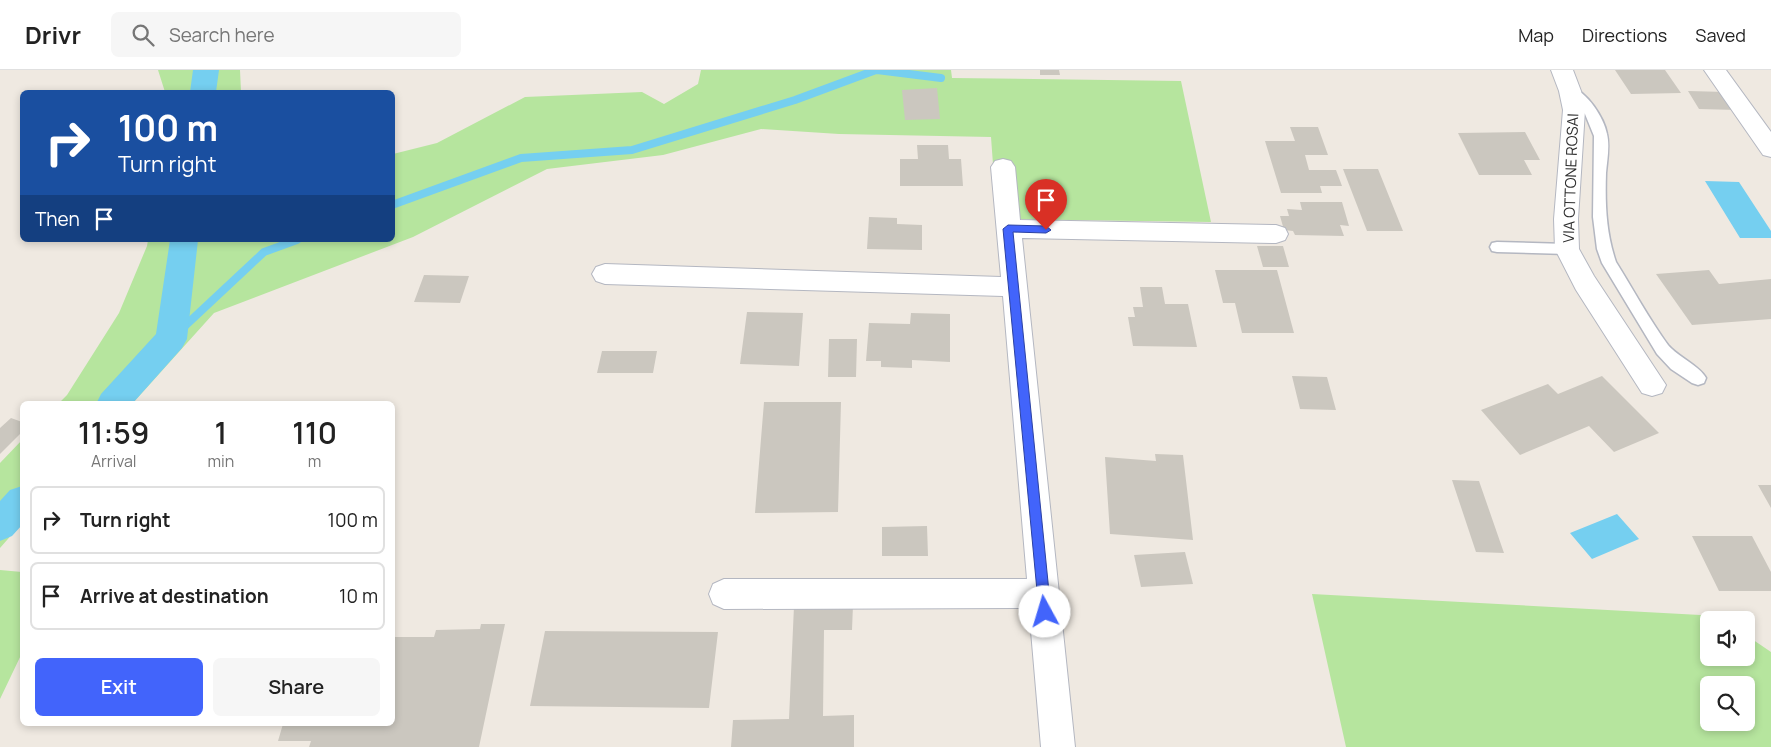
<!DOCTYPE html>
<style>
body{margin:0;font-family:Manrope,sans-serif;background:#f6f6f6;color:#222;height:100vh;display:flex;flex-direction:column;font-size:19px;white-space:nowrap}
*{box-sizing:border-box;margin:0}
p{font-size:16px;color:#767676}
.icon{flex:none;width:28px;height:28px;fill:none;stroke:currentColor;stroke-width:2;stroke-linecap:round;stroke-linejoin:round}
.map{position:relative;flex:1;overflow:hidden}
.side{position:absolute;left:20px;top:331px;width:375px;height:325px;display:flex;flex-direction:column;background:#fff;border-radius:8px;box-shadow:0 2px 8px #0003}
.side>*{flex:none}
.hud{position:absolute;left:20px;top:20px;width:375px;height:152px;border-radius:8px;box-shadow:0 2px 8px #0003;background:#1a4fa0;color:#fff;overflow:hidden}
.fabs{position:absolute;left:1700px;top:541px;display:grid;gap:10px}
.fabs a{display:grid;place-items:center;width:55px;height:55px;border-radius:8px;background:#fff;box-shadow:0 2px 8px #0003;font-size:25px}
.pin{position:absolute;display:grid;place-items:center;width:42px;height:42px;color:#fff;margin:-51px -21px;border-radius:50% 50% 50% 0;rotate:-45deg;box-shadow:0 0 5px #0007}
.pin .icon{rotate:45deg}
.me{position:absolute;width:55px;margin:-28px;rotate:354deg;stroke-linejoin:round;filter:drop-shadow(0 0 4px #0008)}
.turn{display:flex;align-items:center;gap:18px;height:105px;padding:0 15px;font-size:22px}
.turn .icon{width:65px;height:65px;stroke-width:2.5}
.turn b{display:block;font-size:35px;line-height:42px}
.then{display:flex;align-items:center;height:48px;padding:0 15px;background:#0003;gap:10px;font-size:19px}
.eta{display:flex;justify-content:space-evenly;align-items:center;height:85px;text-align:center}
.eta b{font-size:30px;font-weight:600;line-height:35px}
.cta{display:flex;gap:10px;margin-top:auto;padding:10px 15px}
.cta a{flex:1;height:58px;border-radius:8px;background:#4264fb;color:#fff;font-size:20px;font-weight:600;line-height:58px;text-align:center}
.cta a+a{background:#f6f6f6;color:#222}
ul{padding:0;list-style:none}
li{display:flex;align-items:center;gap:15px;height:68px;margin:0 10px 8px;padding:0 5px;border:2px solid #e0e0e0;border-radius:8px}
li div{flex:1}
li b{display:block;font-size:19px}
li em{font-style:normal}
header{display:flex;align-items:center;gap:30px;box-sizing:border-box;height:70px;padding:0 25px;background:#fff;border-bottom:1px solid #e0e0e0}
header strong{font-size:24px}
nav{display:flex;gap:28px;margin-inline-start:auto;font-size:18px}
.search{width:350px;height:45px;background:#f6f6f6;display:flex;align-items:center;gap:12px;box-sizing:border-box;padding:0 18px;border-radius:8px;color:#767676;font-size:19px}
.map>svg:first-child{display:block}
</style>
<header>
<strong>Drivr</strong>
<div class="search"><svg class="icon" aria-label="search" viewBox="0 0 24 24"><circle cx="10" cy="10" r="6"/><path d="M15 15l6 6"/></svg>Search here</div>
<nav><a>Map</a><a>Directions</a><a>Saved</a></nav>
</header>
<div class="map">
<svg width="1771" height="677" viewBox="0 0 1771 677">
<rect width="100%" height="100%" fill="#efe9e1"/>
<!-- green -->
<path fill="#b6e59e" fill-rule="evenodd" d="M 158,0 L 240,0 L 241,22 L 165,22 Z
M 701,0 L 951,0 L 952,8 L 1181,11 L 1211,152 L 997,149 L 991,67 L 839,64 L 761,59 L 663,85 L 547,99 L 413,167 L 214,243 L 132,334 L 58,334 L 67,325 L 119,243 L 147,176 L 148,170 L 392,170 L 393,84 L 437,73 L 525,27 L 642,22 L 664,34 L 698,14 Z
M 22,370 L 22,453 L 0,478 L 0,393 Z
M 0,500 L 22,502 L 22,583 L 0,629 Z
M 1312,524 L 1719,546 L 1724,550 L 1709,550 L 1709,588 L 1746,588 L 1746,565 L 1771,582 L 1771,677 L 1346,677 ZM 1709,615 L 1746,615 L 1746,652 L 1709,652 Z"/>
<!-- water -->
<path fill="#75cff0" d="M 1705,111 L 1739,112 L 1771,161 L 1771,168 L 1740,168 Z
M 1617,444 L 1639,469 L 1592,489 L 1570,463 Z"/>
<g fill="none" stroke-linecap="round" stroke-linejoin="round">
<!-- stream -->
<path stroke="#75cff0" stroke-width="8" d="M 877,0 L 941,8
M 392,135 L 521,88 L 632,80 L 795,30 L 876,0
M 171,269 L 264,182 L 297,170"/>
<!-- canal -->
<path fill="#75cff0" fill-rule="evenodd" d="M 193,0 L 219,0 L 216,22 L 190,22 Z
M 170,170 L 198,170 L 187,269 L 182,278 L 132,334 L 96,334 L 101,324 L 156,264 Z
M 22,416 L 22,455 L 12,466 L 0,471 L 0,431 L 10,420 Z"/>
</g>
<!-- building -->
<path fill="#cbc7bf" d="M 1040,0 L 1059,0 L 1060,5 L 1040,5 Z
M 1615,0 L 1665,0 L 1681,23 L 1631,24 Z
M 937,18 L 940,49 L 905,50 L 902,20 Z
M 1688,21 L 1726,22 L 1737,40 L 1699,39 Z
M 1290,57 L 1318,57 L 1328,85 L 1305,85 L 1309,100 L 1336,100 L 1342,116 L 1320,116 L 1322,123 L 1281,123 L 1265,71 L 1295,71 Z
M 1525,62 L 1540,90 L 1524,90 L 1532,105 L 1479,105 L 1458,63 Z
M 917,75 L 948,75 L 949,89 L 961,89 L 963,116 L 900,116 L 900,89 L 918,89 Z
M 1343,99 L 1378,99 L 1403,161 L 1367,161 Z
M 1300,132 L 1342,132 L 1349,156 L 1340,155 L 1344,166 L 1295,165 L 1293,161 L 1284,160 L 1280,146 L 1289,146 L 1287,139 L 1302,140 Z
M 869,147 L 897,148 L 897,154 L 922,155 L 922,180 L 867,179 Z
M 1257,176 L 1283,176 L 1289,197 L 1263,197 Z
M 1215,200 L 1277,200 L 1294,263 L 1242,263 L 1235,233 L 1223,233 Z
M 1709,200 L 1719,214 L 1771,209 L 1771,249 L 1692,255 L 1656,204 Z
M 424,205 L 469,206 L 460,233 L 414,232 Z
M 1140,217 L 1162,217 L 1165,234 L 1188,234 L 1197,277 L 1133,276 L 1128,247 L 1135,247 L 1133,237 L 1143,237 Z
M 747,242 L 803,243 L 799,296 L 740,294 Z
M 911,243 L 950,244 L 950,292 L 912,290 L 912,298 L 881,297 L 881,291 L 866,291 L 869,253 L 910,254 Z
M 829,269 L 857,269 L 856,307 L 828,307 Z
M 602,281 L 657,281 L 653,303 L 597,303 Z
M 1292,306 L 1327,307 L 1336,340 L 1300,339 Z
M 1602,306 L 1659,363 L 1614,382 L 1589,356 L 1520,385 L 1481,340 L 1548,314 L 1558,324 Z
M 764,332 L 841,332 L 838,442 L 755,443 Z
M 11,348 L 22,352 L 22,362 L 0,384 L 0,358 Z
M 1155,384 L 1183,385 L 1193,470 L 1110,464 L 1105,387 L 1156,391 Z
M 1452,410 L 1479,411 L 1504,483 L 1476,482 Z
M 1758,415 L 1771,415 L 1771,438 Z
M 927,456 L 928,486 L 882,486 L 882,457 Z
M 1692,466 L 1752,466 L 1771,502 L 1771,521 L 1719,521 Z
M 1185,482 L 1193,514 L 1141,517 L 1134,485 Z
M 853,535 L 852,560 L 824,560 L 823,646 L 854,645 L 854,677 L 731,677 L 733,650 L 789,649 L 794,536 Z
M 481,554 L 505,554 L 479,677 L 309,677 L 311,671 L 278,671 L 283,654 L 392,654 L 392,567 L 434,567 L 436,560 L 480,559 Z
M 545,561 L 718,562 L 709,638 L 530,636 Z"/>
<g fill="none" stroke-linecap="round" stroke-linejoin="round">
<defs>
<path id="lane" d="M 1570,17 C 1587,21 1604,48 1607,64 C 1610,76 1607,91 1606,103 C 1605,134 1606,163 1616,192 C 1633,219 1649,249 1668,275 C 1678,287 1700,296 1706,308 L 1704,313 L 1698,315 L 1692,313 L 1671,299 L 1657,284 L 1602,193 L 1597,179 L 1593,147 L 1594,66 L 1585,44 L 1564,21 Z
M 1497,172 L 1567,174 L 1572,175 L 1574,179 L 1572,183 L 1567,184 L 1497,182 L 1492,181 L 1490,177 L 1492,173 Z"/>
<path id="street" d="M 1551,0 L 1573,0 L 1581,21 L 1585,40 L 1578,149 L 1579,179 L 1594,206 L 1666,315 L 1662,323 L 1652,326 L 1642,323 L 1576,220 L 1555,179 L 1554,149 L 1563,40 L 1559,21 Z
M 1704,0 L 1726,0 L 1771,62 L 1771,87 L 1763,85 Z
M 1003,89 L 1011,91 L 1015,97 L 1020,150 L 1276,155 L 1285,158 L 1288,164 L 1285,170 L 1276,173 L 1022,168 L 1075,677 L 1041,677 L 1029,538 L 724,539 L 713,534 L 709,524 L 713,514 L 724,509 L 1027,509 L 1003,226 L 605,214 L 596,211 L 592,204 L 596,197 L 605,194 L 1001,207 L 991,97 L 995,91 Z"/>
</defs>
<!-- lane casing -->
<use href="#lane" stroke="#b4b7c1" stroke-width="3"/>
<!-- street casing -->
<use href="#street" stroke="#b4b7c1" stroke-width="2"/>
<!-- lane -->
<use href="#lane" fill="#fff" fill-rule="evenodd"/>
<!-- street -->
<use href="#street" fill="#fff" fill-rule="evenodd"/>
</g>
<!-- route -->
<path fill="#4264fb" stroke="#2b41a3" d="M 1008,155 L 1046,156 L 1051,160 L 1046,163 L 1013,162 L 1051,542 L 1050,547 L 1045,549 L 1040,547 L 1039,542 L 1003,159 Z"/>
<g text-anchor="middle" stroke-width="4.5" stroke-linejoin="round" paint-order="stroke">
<!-- street labels -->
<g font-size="15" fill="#2e2e2e" stroke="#fff">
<text transform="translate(1571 108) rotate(-88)" y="5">VIA OTTONE ROSAI</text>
</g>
</g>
</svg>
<div class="fabs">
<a><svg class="icon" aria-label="sound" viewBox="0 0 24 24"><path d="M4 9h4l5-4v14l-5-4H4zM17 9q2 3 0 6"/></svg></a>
<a><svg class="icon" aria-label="search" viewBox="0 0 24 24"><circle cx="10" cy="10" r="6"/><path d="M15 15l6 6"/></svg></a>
</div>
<div class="pin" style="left:1046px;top:160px;background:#d93025"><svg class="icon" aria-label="arrive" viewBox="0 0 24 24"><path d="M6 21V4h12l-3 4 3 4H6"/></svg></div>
<svg class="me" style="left:1045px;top:542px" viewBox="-20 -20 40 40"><circle r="19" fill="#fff"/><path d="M0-13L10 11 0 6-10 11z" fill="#4264fb"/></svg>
<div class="hud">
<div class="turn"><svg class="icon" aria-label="right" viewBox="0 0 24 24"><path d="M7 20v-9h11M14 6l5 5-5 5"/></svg><div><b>100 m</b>Turn right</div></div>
<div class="then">Then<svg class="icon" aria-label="arrive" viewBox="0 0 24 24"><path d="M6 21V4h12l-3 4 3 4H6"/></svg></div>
</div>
<section class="side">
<div class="eta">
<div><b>11:59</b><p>Arrival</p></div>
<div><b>1</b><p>min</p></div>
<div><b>110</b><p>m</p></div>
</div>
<ul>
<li><svg class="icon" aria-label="right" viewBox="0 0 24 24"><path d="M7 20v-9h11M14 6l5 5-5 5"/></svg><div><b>Turn right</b></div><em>100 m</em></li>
<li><svg class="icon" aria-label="arrive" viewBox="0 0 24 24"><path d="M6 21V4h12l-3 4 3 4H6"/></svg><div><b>Arrive at destination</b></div><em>10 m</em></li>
</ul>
<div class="cta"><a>Exit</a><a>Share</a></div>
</section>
</div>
